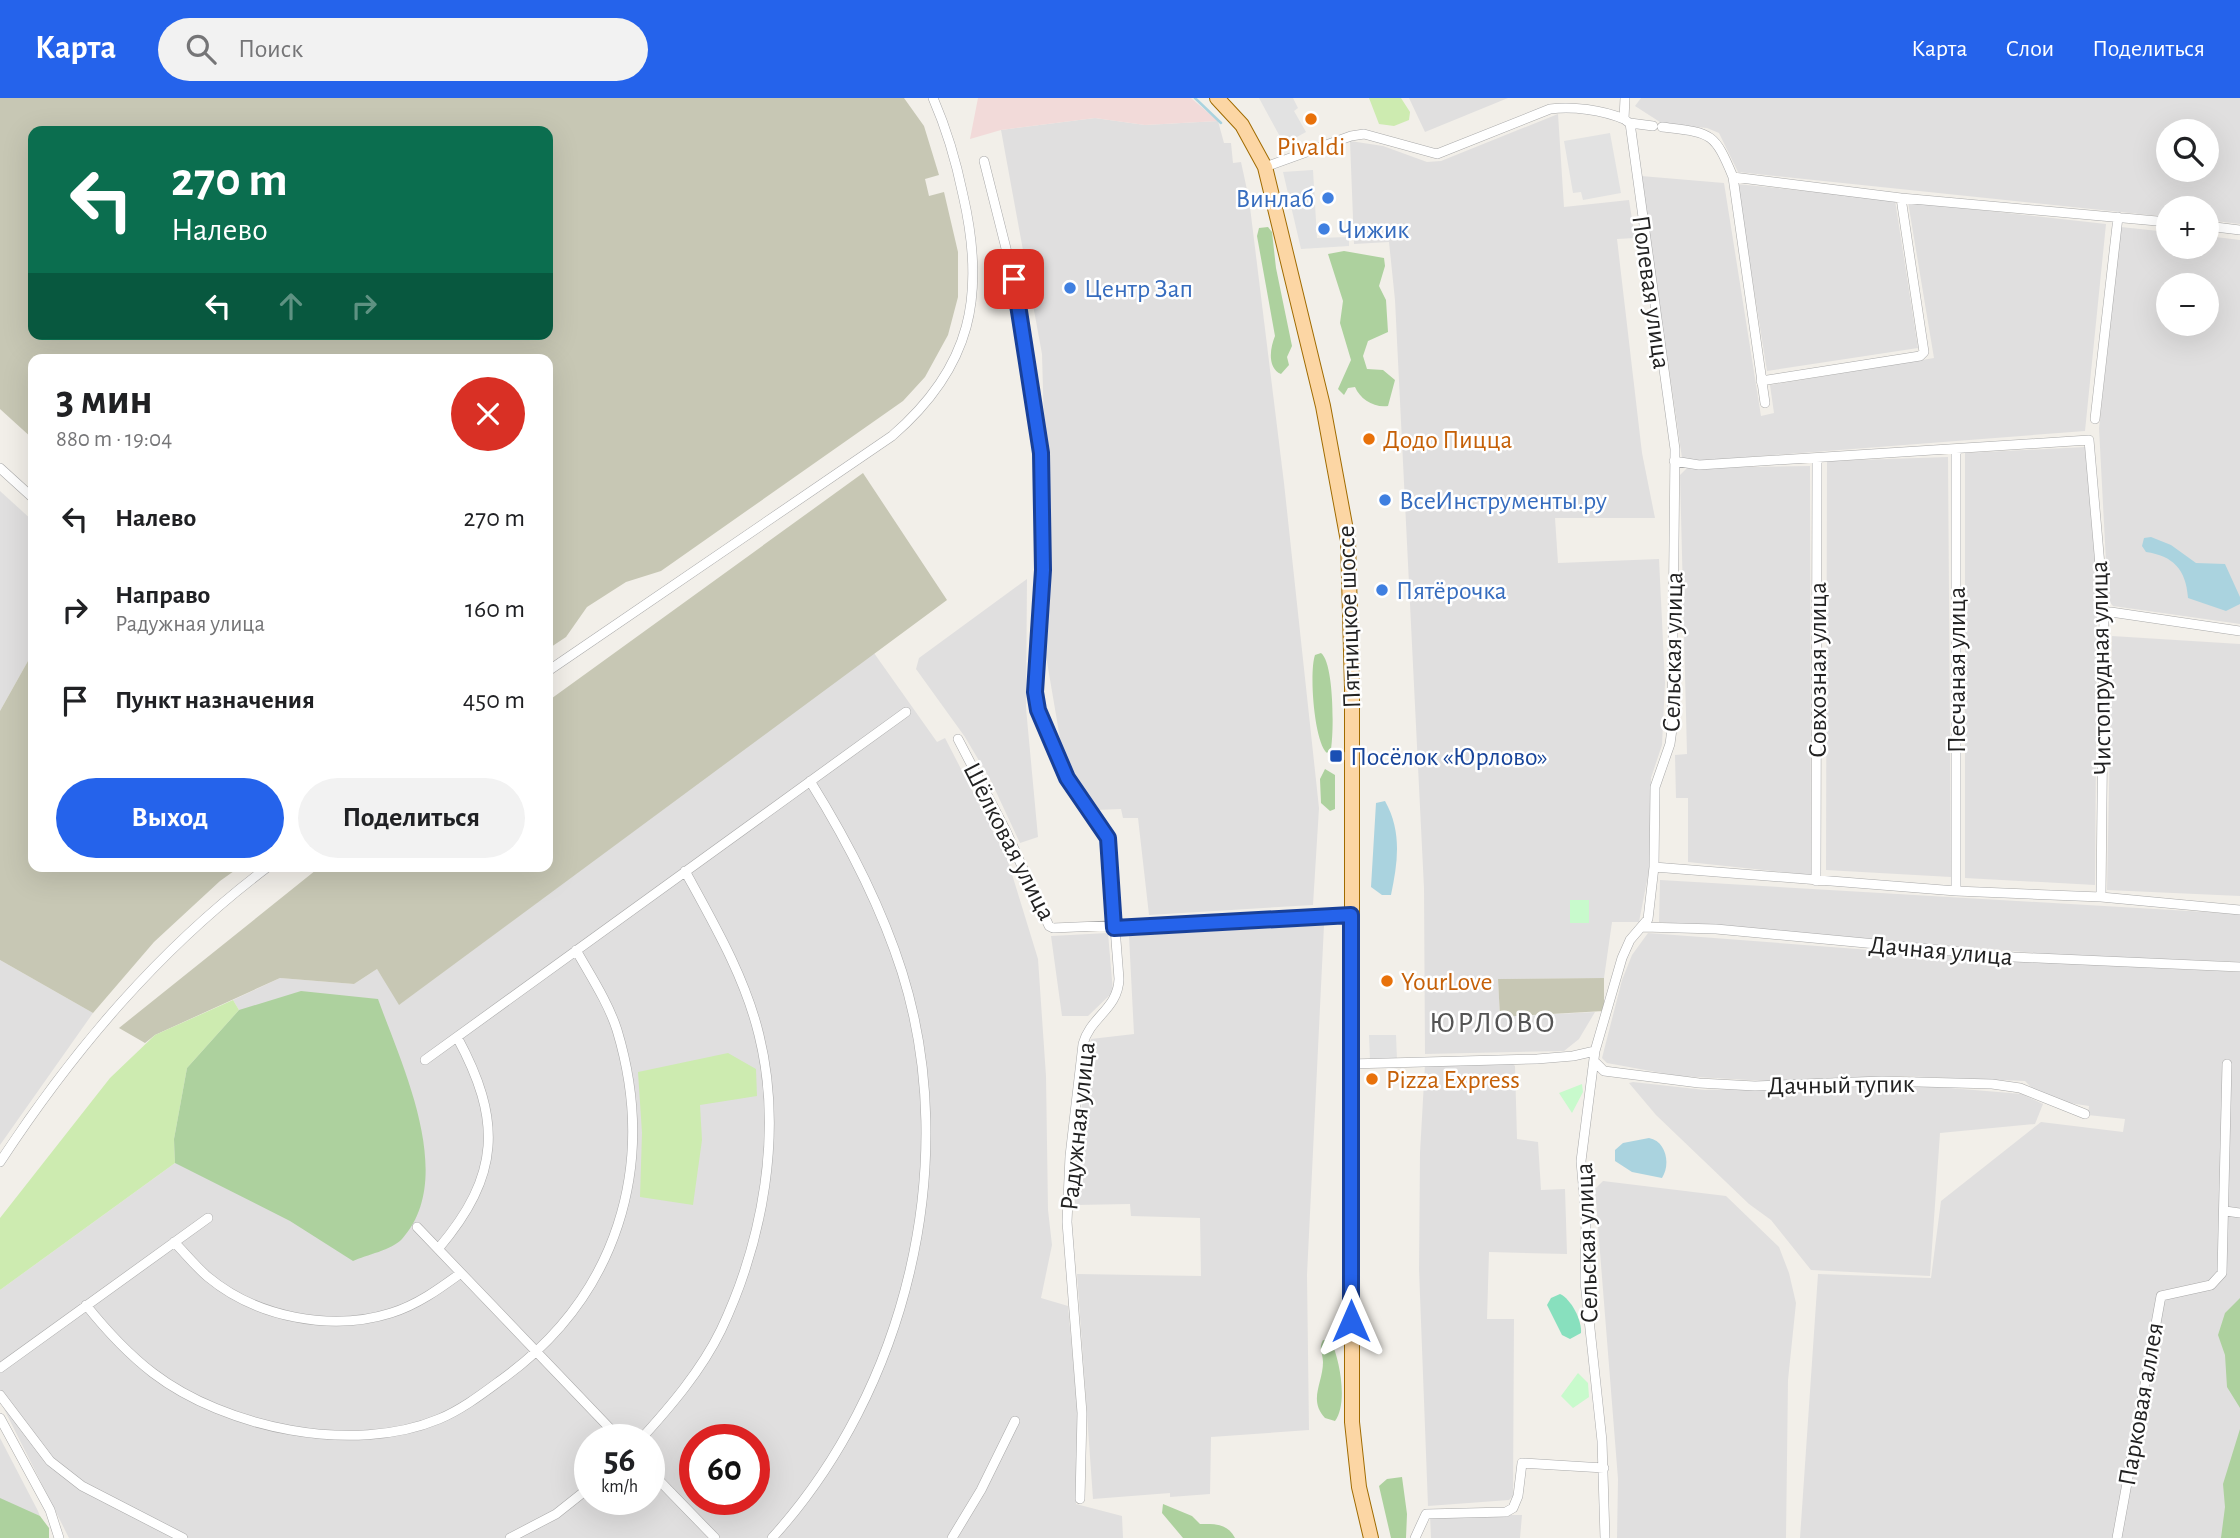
<!DOCTYPE html>
<html lang="ru">
<meta charset="utf-8">
<style>
body{margin:0;font-family:"Alegreya Sans",sans-serif;background:#f2f2f2;color:#202124;height:100vh;display:flex;flex-direction:column;font-size:26px;white-space:nowrap}
*{box-sizing:border-box;margin:0}
p{font-size:23px;color:#757577}
.icon{flex:none;width:38px;height:38px;fill:none;stroke:currentColor;stroke-width:2;stroke-linecap:round;stroke-linejoin:round}
.map{position:relative;flex:1;overflow:hidden}
.sheet{position:absolute;left:28px;top:256px;width:525px;height:518px;display:flex;flex-direction:column;background:#fff;border-radius:14px;box-shadow:0 7px 28px #0002}
.sheet>*{flex:none}
.top-card{position:absolute;left:28px;top:28px;width:525px;height:214px;border-radius:14px;box-shadow:0 7px 28px #0002;background:#0b6e4f;color:#fff;overflow:hidden}
.tools{position:absolute;left:2156px;top:21px;display:grid;gap:14px}
.tools a{display:grid;place-items:center;width:63px;height:63px;border-radius:50%;background:#fff;box-shadow:0 7px 28px #0002;font-size:35px}
.speed{position:absolute;left:574px;top:1326px;display:flex;gap:14px;font-size:35px;font-weight:700;text-align:center}
.speed>*{display:grid;place-content:center;width:91px;height:91px;border-radius:50%;background:#fff;box-shadow:0 7px 28px #0002;line-height:1}
.speed small{font-size:18px;font-weight:400}
.speed .limit{border:10px solid #d22;background:#fff;color:#111}
.pin{position:absolute;display:grid;place-items:center;width:60px;height:60px;color:#fff;margin:-30px;border-radius:14px;box-shadow:0 4px 10px #0006}
.me{position:absolute;width:77px;margin:-38px;rotate:0deg;stroke-linejoin:round;filter:drop-shadow(0 0 5px #0008)}
.turn{display:flex;align-items:center;gap:24px;height:147px;padding:0 28px;font-size:32px}
.turn .icon{width:91px;height:91px;stroke-width:2.5}
.turn b{display:block;font-size:49px;line-height:60px}
.lanes{display:flex;align-items:center;height:66px;padding:0 28px;background:#0003;justify-content:center;gap:35px;direction:ltr}
.lanes .off{opacity:.35}
.round{display:grid;place-items:center;flex:none;width:74px;height:74px;border-radius:37px;background:#f2f2f2}
.head{display:flex;align-items:center;justify-content:space-between;height:119px;padding:0 28px}
h1{font-size:42px;font-weight:700;line-height:52px}
.button{display:flex;gap:14px;margin-top:auto;padding:14px 28px}
.button a{flex:1;height:80px;border-radius:42px;background:#2563eb;color:#fff;font-size:28px;font-weight:700;line-height:80px;text-align:center}
.button a+a{background:#f2f2f2;color:#202124}
ul{padding:0;list-style:none}
li{display:flex;align-items:center;gap:21px;height:91px;padding:0 28px}
li div{flex:1}
li b{display:block;font-size:26px}
li em{font-style:normal}
header{display:flex;align-items:center;gap:42px;box-sizing:border-box;height:98px;padding:0 35px;background:#2563eb;color:#fff}
header strong{font-size:33px}
nav{display:flex;gap:38px;margin-inline-start:auto;font-size:24px}
.search{width:490px;height:63px;background:#f2f2f2;display:flex;align-items:center;gap:18px;box-sizing:border-box;padding:0 24px;border-radius:38px;color:#757577;font-size:26px}
.map>svg:first-child{display:block}
</style>
<header>
<strong>Карта</strong>
<div class="search"><svg class="icon" aria-label="search" viewBox="0 0 24 24"><circle cx="10" cy="10" r="6"/><path d="M15 15l6 6"/></svg>Поиск</div>
<nav><a>Карта</a><a>Слои</a><a>Поделиться</a></nav>
</header>
<div class="map">
<svg width="2240" height="1440" viewBox="0 0 2240 1440">
<rect width="100%" height="100%" fill="#f2efe9"/>
<!-- residential -->
<path fill="#e0dfdf" fill-rule="evenodd" d="M 1409,0 L 1508,0 L 1425,34 Z
M 1641,0 L 2240,0 L 2240,126 L 2207,122 L 2207,110 L 2168,110 L 2168,119 L 1738,74 L 1719,35 L 1707,30 L 1663,26 L 1635,8 ZM 2168,33 L 2207,33 L 2207,72 L 2168,72 Z
M 1558,16 L 1564,109 L 1629,102 L 1635,140 L 1617,141 L 1642,355 L 1655,420 L 1555,420 L 1558,465 L 1659,461 L 1665,585 L 1662,647 L 1651,680 L 1651,762 L 1639,824 L 1612,824 L 1604,880 L 1498,881 L 1500,919 L 1595,914 L 1579,941 L 1564,953 L 1425,956 L 1424,790 L 1395,202 L 1389,144 L 1354,146 L 1350,43 L 1383,48 L 1427,64 L 1441,63 Z
M 1095,20 L 1145,27 L 1218,23 L 1224,45 L 1231,45 L 1233,65 L 1241,64 L 1249,101 L 1284,385 L 1319,710 L 1313,807 L 1149,817 L 1138,720 L 1123,720 L 1121,711 L 1095,712 L 1064,664 L 1045,552 L 1048,472 L 1042,256 L 1001,32 Z
M 1641,78 L 1724,85 L 1761,318 L 1774,315 L 1770,287 L 1934,260 L 1908,104 L 2106,126 L 2085,333 L 1696,363 L 1682,360 Z
M 1737,86 L 1895,102 L 1918,250 L 1767,273 Z
M 2121,129 L 2168,134 L 2168,149 L 2207,149 L 2207,138 L 2240,142 L 2240,526 L 2113,508 L 2108,502 L 2099,330 ZM 2168,187 L 2207,187 L 2207,226 L 2168,226 Z
M 2085,349 L 2094,438 L 2097,513 L 2095,787 L 1965,780 L 1965,355 Z
M 1948,359 L 1951,779 L 1826,772 L 1827,363 Z
M 1810,368 L 1811,777 L 1688,764 L 1688,700 L 1676,700 L 1675,657 L 1687,656 L 1680,377 L 1687,370 Z
M 0,393 L 33,423 L 33,554 L 0,613 Z
M 1027,481 L 1026,610 L 1038,739 L 1020,745 L 991,683 L 965,639 L 916,571 L 919,560 Z
M 2112,538 L 2240,546 L 2240,798 L 2107,792 Z
M 874,555 L 937,644 L 945,640 L 1007,760 L 1038,861 L 1046,978 L 1048,1112 L 1052,1147 L 1041,1200 L 1068,1208 L 1078,1317 L 1076,1406 L 1122,1418 L 1123,1440 L 69,1440 L 0,1303 L 0,1192 L 175,1065 L 174,1041 L 239,912 L 233,902 L 280,880 L 354,886 L 377,871 L 400,906 ZM 590,1342 L 649,1342 L 649,1402 L 590,1402 ZM 695,1342 L 754,1342 L 754,1402 L 695,1402 Z
M 1660,782 L 2240,816 L 2240,864 L 2060,857 L 1659,824 Z
M 1324,827 L 1307,1177 L 1309,1332 L 1211,1339 L 1210,1396 L 1170,1399 L 1170,1395 L 1093,1401 L 1077,1176 L 1201,1178 L 1200,1120 L 1131,1118 L 1130,1106 L 1075,1107 L 1075,1058 L 1091,941 L 1134,936 L 1129,838 Z
M 1108,835 L 1113,894 L 1088,918 L 1062,918 L 1051,838 Z
M 1648,835 L 2016,863 L 2240,874 L 2240,1440 L 1800,1440 L 1818,1176 L 1931,1180 L 1941,1103 L 2041,1024 L 2123,1034 L 2125,1021 L 2088,1017 L 2089,1008 L 2063,1004 L 2034,992 L 2025,983 L 1901,978 L 1766,983 L 1678,978 L 1607,965 L 1602,960 L 1622,882 L 1632,857 Z
M 0,862 L 93,915 L 0,1047 Z
M 1511,964 L 1515,968 L 1517,1041 L 1538,1044 L 1541,1092 L 1565,1091 L 1567,1156 L 1489,1154 L 1487,1221 L 1514,1221 L 1513,1398 L 1509,1402 L 1428,1408 L 1419,1171 L 1420,1055 L 1425,966 Z
M 1633,984 L 1705,992 L 1879,987 L 1938,989 L 2022,996 L 2043,1006 L 2035,1026 L 1940,1035 L 1930,1178 L 1811,1172 L 1771,1122 L 1749,1106 L 1656,1017 L 1629,985 Z
M 1603,1083 L 1726,1098 L 1779,1149 L 1789,1175 L 1796,1205 L 1788,1282 L 1786,1440 L 1617,1440 L 1618,1381 L 1595,1091 Z
M 0,1340 L 38,1413 L 48,1440 L 0,1440 Z
M 1430,1417 L 1522,1417 L 1520,1440 L 1431,1440 Z"/>
<!-- commercial -->
<path fill="#f2dad9" d="M 978,0 L 1191,0 L 1218,23 L 1145,27 L 1095,20 L 1001,32 L 970,41 Z"/>
<!-- construction -->
<path fill="#c7c7b4" fill-rule="evenodd" d="M 0,0 L 904,0 L 924,28 L 939,77 L 925,81 L 929,98 L 944,94 L 958,154 L 958,199 L 948,237 L 925,279 L 903,303 L 661,473 L 626,484 L 587,509 L 566,539 L 548,551 L 548,261 L 33,261 L 33,341 L 0,311 ZM 33,33 L 548,33 L 548,236 L 33,236 Z
M 863,375 L 947,502 L 399,907 L 377,871 L 354,886 L 280,880 L 155,937 L 145,945 L 119,930 L 321,768 L 548,768 L 548,603 Z
M 33,554 L 33,768 L 241,768 L 220,783 L 154,844 L 93,915 L 0,862 L 0,613 Z
M 1604,880 L 1604,913 L 1500,919 L 1498,881 Z"/>
<!-- grass -->
<path fill="#cdebb0" d="M 1369,0 L 1401,0 L 1410,14 L 1409,22 L 1394,28 L 1379,26 Z
M 233,902 L 239,912 L 187,970 L 174,1041 L 175,1065 L 0,1192 L 0,1120 L 110,980 L 155,937 Z
M 728,955 L 756,971 L 757,998 L 700,1007 L 702,1042 L 693,1107 L 640,1099 L 642,1035 L 638,974 Z"/>
<!-- forest -->
<path fill="#add19e" d="M 1268,129 L 1272,134 L 1276,170 L 1292,248 L 1287,259 L 1289,267 L 1281,276 C 1267,270 1270,250 1275,238 L 1257,138 L 1259,130 Z
M 1344,153 L 1384,160 L 1385,168 L 1379,188 L 1386,202 L 1388,234 L 1368,243 L 1363,258 L 1367,271 L 1383,272 L 1395,282 L 1388,308 C 1374,310 1360,301 1355,289 L 1348,290 L 1344,297 L 1338,291 L 1351,262 L 1340,225 L 1343,203 L 1328,156 Z
M 1321,555 C 1334,565 1334,633 1331,651 L 1327,655 C 1314,644 1309,574 1315,557 Z
M 1325,671 L 1335,677 L 1335,711 L 1330,713 L 1321,705 L 1320,681 Z
M 301,893 L 378,901 C 402,968 457,1080 402,1141 C 392,1152 366,1157 353,1163 L 290,1123 L 175,1065 L 174,1041 L 187,970 L 239,912 Z
M 2240,1200 L 2240,1310 L 2227,1289 L 2225,1257 L 2218,1237 L 2225,1215 Z
M 1323,1242 L 1331,1243 C 1340,1262 1348,1306 1335,1323 L 1325,1320 C 1308,1302 1323,1285 1323,1264 C 1323,1255 1318,1251 1323,1242 Z
M 2240,1331 L 2240,1440 L 2221,1440 L 2225,1409 L 2223,1386 Z
M 1402,1379 L 1407,1416 L 1406,1440 L 1391,1440 L 1379,1388 L 1387,1381 Z
M 0,1400 L 40,1418 L 49,1430 L 49,1440 L 0,1440 Z
M 1163,1406 L 1192,1418 L 1200,1426 C 1215,1426 1227,1425 1235,1440 L 1183,1440 L 1162,1415 Z"/>
<!-- park -->
<path fill="#c8facc" d="M 1570,802 L 1589,802 L 1589,825 L 1570,825 Z
M 1582,986 L 1583,994 L 1572,1015 L 1559,995 Z
M 1578,1275 L 1588,1285 L 1589,1299 L 1573,1310 L 1561,1298 Z"/>
<!-- pitch -->
<path fill="#88e0be" d="M 1560,1196 C 1571,1201 1582,1222 1581,1235 L 1570,1241 L 1562,1237 L 1547,1207 L 1551,1200 Z"/>
<!-- parking -->
<path fill="#e2e2e2" d="M 1259,0 L 1293,0 L 1298,10 L 1294,13 L 1306,34 L 1284,46 Z
M 1610,35 L 1621,95 L 1583,102 L 1581,94 L 1573,95 L 1564,43 Z
M 1313,72 L 1317,140 L 1349,139 L 1349,148 L 1301,151 L 1283,74 Z
M 1369,937 L 1396,937 L 1397,962 L 1370,962 Z"/>
<!-- water -->
<path fill="#aad3df" d="M 2151,439 L 2171,447 L 2196,465 L 2225,466 L 2240,499 L 2240,506 L 2226,513 L 2188,500 C 2186,471 2173,458 2146,454 L 2142,448 L 2144,440 Z
M 1385,703 C 1402,733 1398,764 1391,797 L 1382,797 L 1371,789 L 1376,705 Z
M 1649,1040 C 1666,1043 1671,1066 1662,1080 L 1632,1074 L 1615,1063 L 1615,1052 L 1623,1045 Z"/>
<g fill="none" stroke-linecap="round" stroke-linejoin="round">
<!-- stream -->
<path stroke="#aad3df" stroke-width="2.5" d="M 1195,0 L 1221,25"/>
<defs>
<path id="minor" d="M 1625,0 L 1624,21 L 1628,24
M 1630,25 L 1653,28
M 1662,29 C 1711,35 1714,33 1733,79 L 1901,100 L 2168,124
M 984,63 L 1020,206 L 1028,285 L 1041,355 L 1043,472 L 1035,594 L 1038,612 L 1067,680 L 1108,740 L 1119,881 C 1118,911 1090,919 1083,946 L 1070,1058 L 1067,1124 L 1082,1315 L 1080,1401
M 1265,69 L 1351,38 L 1364,36 L 1437,56 L 1550,11 C 1573,8 1602,12 1624,21
M 1733,79 L 1765,305
M 2207,128 L 2240,132
M 1761,283 L 1920,258 L 1924,254 L 1901,100
M 2095,321 L 2118,119
M 1674,363 L 1699,367 L 2089,342 L 2104,513 L 2101,799
M 0,370 L 33,400
M 2104,513 L 2240,533
M 548,573 L 892,338 C 972,269 986,197 963,97 C 956,63 947,32 933,0
M 958,641 L 1006,733 L 1049,828 L 1053,830 L 1351,817
M 1654,769 L 1956,793 L 2101,799 L 2240,812
M 1816,783 L 1817,361
M 1956,793 L 1956,351
M 1643,829 L 1716,831 L 2014,859 L 2240,869
M 425,962 L 906,614
M 1595,964 L 1604,973 L 1699,985 L 1755,988 L 1882,983 L 1992,986 L 2020,990 L 2085,1016
M 1350,966 L 1537,961 L 1573,958 L 1595,953
M 0,1064 C 75,950 160,850 269,768
M 2225,1113 L 2240,1115
M 417,1129 L 621,1342
M 174,1144 C 185,1155 196,1169 208,1179 C 256,1219 331,1234 391,1215 C 417,1207 439,1191 461,1175
M 438,1151 C 501,1077 502,1022 457,939
M 86,1207 C 106,1232 127,1255 153,1275 C 225,1330 353,1357 439,1321 C 461,1312 482,1296 501,1282 C 617,1199 658,1068 617,932 C 608,904 590,877 576,852
M 0,1270 L 208,1120
M 0,1297 L 50,1363 L 82,1388 L 183,1440
M 0,1320 L 50,1412 L 59,1440
M 640,1342 C 670,1309 701,1273 721,1232 C 763,1143 783,1034 759,937 C 745,879 714,826 685,773
M 649,1372 L 715,1440
M 510,1440 L 556,1416 L 590,1389
M 772,1440 C 906,1293 962,1065 902,874 C 880,805 848,744 810,683
M 952,1440 L 981,1392 L 1015,1323
M 1415,1440 L 1426,1416 L 1506,1414 L 1513,1410 L 1518,1398 L 1522,1365 L 1604,1370
M 1605,1440 L 1602,1343 L 1585,1184 L 1586,1120 L 1581,1063 L 1595,953 L 1622,860 L 1630,842 L 1648,821 L 1654,769 L 1655,689 L 1670,646 L 1672,631 L 1675,351 L 1630,25
M 2117,1440 L 2161,1198 L 2211,1187 L 2222,1175 L 2227,966"/>
<path id="primary" d="M 1217,0 L 1242,27 L 1265,69 L 1323,308 L 1348,443 L 1352,590 L 1352,1324 L 1359,1389 L 1371,1440"/>
</defs>
<!-- minor casing -->
<use href="#minor" stroke="#a9a9a9" stroke-width="10"/>
<!-- primary casing -->
<use href="#primary" stroke="#a06b00" stroke-width="16"/>
<!-- minor -->
<use href="#minor" stroke="#fff" stroke-width="9"/>
<!-- primary -->
<use href="#primary" stroke="#fcd6a4" stroke-width="14"/>
</g>
<g fill="none" stroke-linecap="round" stroke-linejoin="round">
<defs>
<path id="route" d="M 1014,181 L 1041,355 L 1043,472 L 1035,594 L 1038,612 L 1067,680 L 1108,740 L 1114,830 L 1351,817 L 1351,1223"/>
</defs>
<!-- route casing -->
<use href="#route" stroke="#184099" stroke-width="18"/>
<!-- route -->
<use href="#route" stroke="#2563eb" stroke-width="12"/>
</g>
<!-- markers -->
<g fill="#e8710a" stroke="#fff" stroke-width="2.5">
<circle cx="1311" cy="21" r="7"/>
<circle cx="1369" cy="341" r="7"/>
<circle cx="1387" cy="883" r="7"/>
<circle cx="1372" cy="981" r="7"/>
</g>
<g fill="#3f7fe0" stroke="#fff" stroke-width="2.5">
<circle cx="1328" cy="100" r="7"/>
<circle cx="1324" cy="131" r="7"/>
<circle cx="1070" cy="190" r="7"/>
<circle cx="1385" cy="402" r="7"/>
<circle cx="1382" cy="492" r="7"/>
</g>
<rect fill="#1a4fb4" stroke="#fff" stroke-width="2.5" x="1329" y="651" width="14" height="14" rx="3.5"/>
<g text-anchor="middle" stroke-width="5" stroke-linejoin="round" paint-order="stroke">
<!-- food labels -->
<g font-size="26" fill="#c56008" stroke="#fff" text-anchor="start">
<text x="1311" y="57" text-anchor="middle">Pivaldi</text>
<text x="1383" y="350">Додо Пицца</text>
<text x="1401" y="892">YourLove</text>
<text x="1386" y="990">Pizza Express</text>
</g>
<!-- shop labels -->
<g font-size="26" fill="#366cbe" stroke="#fff" text-anchor="start">
<text x="1314" y="109" text-anchor="end">Винлаб</text>
<text x="1338" y="140">Чижик</text>
<text x="1084" y="199">Центр Зап</text>
<text x="1399" y="411">ВсеИнструменты.ру</text>
<text x="1396" y="501">Пятёрочка</text>
</g>
<!-- street labels -->
<g font-size="26" fill="#222" stroke="#fff">
<text transform="translate(1652 194) rotate(82)" y="9">Полевая улица</text>
<text transform="translate(1348 519) rotate(-92)" y="9">Пятницкое шоссе</text>
<text transform="translate(1672 554) rotate(-89)" y="9">Сельская улица</text>
<text transform="translate(2100 570) rotate(-91)" y="9">Чистопрудная улица</text>
<text transform="translate(1817 572) rotate(-90)" y="9">Совхозная улица</text>
<text transform="translate(1956 572) rotate(-90)" y="9">Песчаная улица</text>
<text transform="translate(1010 743) rotate(63)" y="9">Шёлковая улица</text>
<text transform="translate(1941 852) rotate(5)" y="9">Дачная улица</text>
<text transform="translate(1841 986) rotate(-1)" y="9">Дачный тупик</text>
<text transform="translate(1077 1028) rotate(-84)" y="9">Радужная улица</text>
<text transform="translate(1586 1145) rotate(-92)" y="9">Сельская улица</text>
<text transform="translate(2140 1306) rotate(-80)" y="9">Парковая аллея</text>
</g>
<!-- transit labels -->
<g font-size="26" fill="#164399" stroke="#fff" text-anchor="start">
<text x="1350" y="667">Посёлок «Юрлово»</text>
</g>
<!-- quarter labels -->
<g font-size="30" letter-spacing="2" fill="#555" stroke="#fff">
<text x="1493" y="934">ЮРЛОВО</text>
</g>
</g>
</svg>
<div class="tools">
<a><svg class="icon" aria-label="search" viewBox="0 0 24 24"><circle cx="10" cy="10" r="6"/><path d="M15 15l6 6"/></svg></a>
<a>+</a>
<a>−</a>
</div>
<div class="speed"><div>56<small>km/h</small></div><div class="limit">60</div></div>
<div class="pin" style="left:1014px;top:181px;background:#d93025"><svg class="icon" aria-label="arrive" viewBox="0 0 24 24"><path d="M6 21V4h12l-3 4 3 4H6"/></svg></div>
<svg class="me" style="left:1351px;top:1223px" viewBox="-20 -20 40 40"><path d="M0-17L14 15 0 8-14 15z" fill="#2563eb" stroke="#fff" stroke-width="4"/></svg>
<div class="top-card">
<div class="turn"><svg class="icon" aria-label="left" viewBox="0 0 24 24"><path d="M17 20v-9H6M10 6l-5 5 5 5"/></svg><div><b>270 m</b>Налево</div></div>
<div class="lanes"><svg class="icon" aria-label="left" viewBox="0 0 24 24"><path d="M17 20v-9H6M10 6l-5 5 5 5"/></svg><svg class="icon off" aria-label="ahead" viewBox="0 0 24 24"><path d="M12 20V5M6 11l6-6 6 6"/></svg><svg class="icon off" aria-label="right" viewBox="0 0 24 24"><path d="M7 20v-9h11M14 6l5 5-5 5"/></svg></div>
</div>
<section class="sheet">
<div class="head"><div><h1>3 мин</h1><p>880 m · 19:04</p></div><a class="round" style="background:#d93025;color:#fff"><svg class="icon" aria-label="close" viewBox="0 0 24 24"><path d="M6 6l12 12M18 6L6 18"/></svg></a></div>
<ul>
<li><svg class="icon" aria-label="left" viewBox="0 0 24 24"><path d="M17 20v-9H6M10 6l-5 5 5 5"/></svg><div><b>Налево</b></div><em>270 m</em></li>
<li><svg class="icon" aria-label="right" viewBox="0 0 24 24"><path d="M7 20v-9h11M14 6l5 5-5 5"/></svg><div><b>Направо</b><p>Радужная улица</p></div><em>160 m</em></li>
<li><svg class="icon" aria-label="arrive" viewBox="0 0 24 24"><path d="M6 21V4h12l-3 4 3 4H6"/></svg><div><b>Пункт назначения</b></div><em>450 m</em></li>
</ul>
<div class="button"><a>Выход</a><a>Поделиться</a></div>
</section>
</div>
